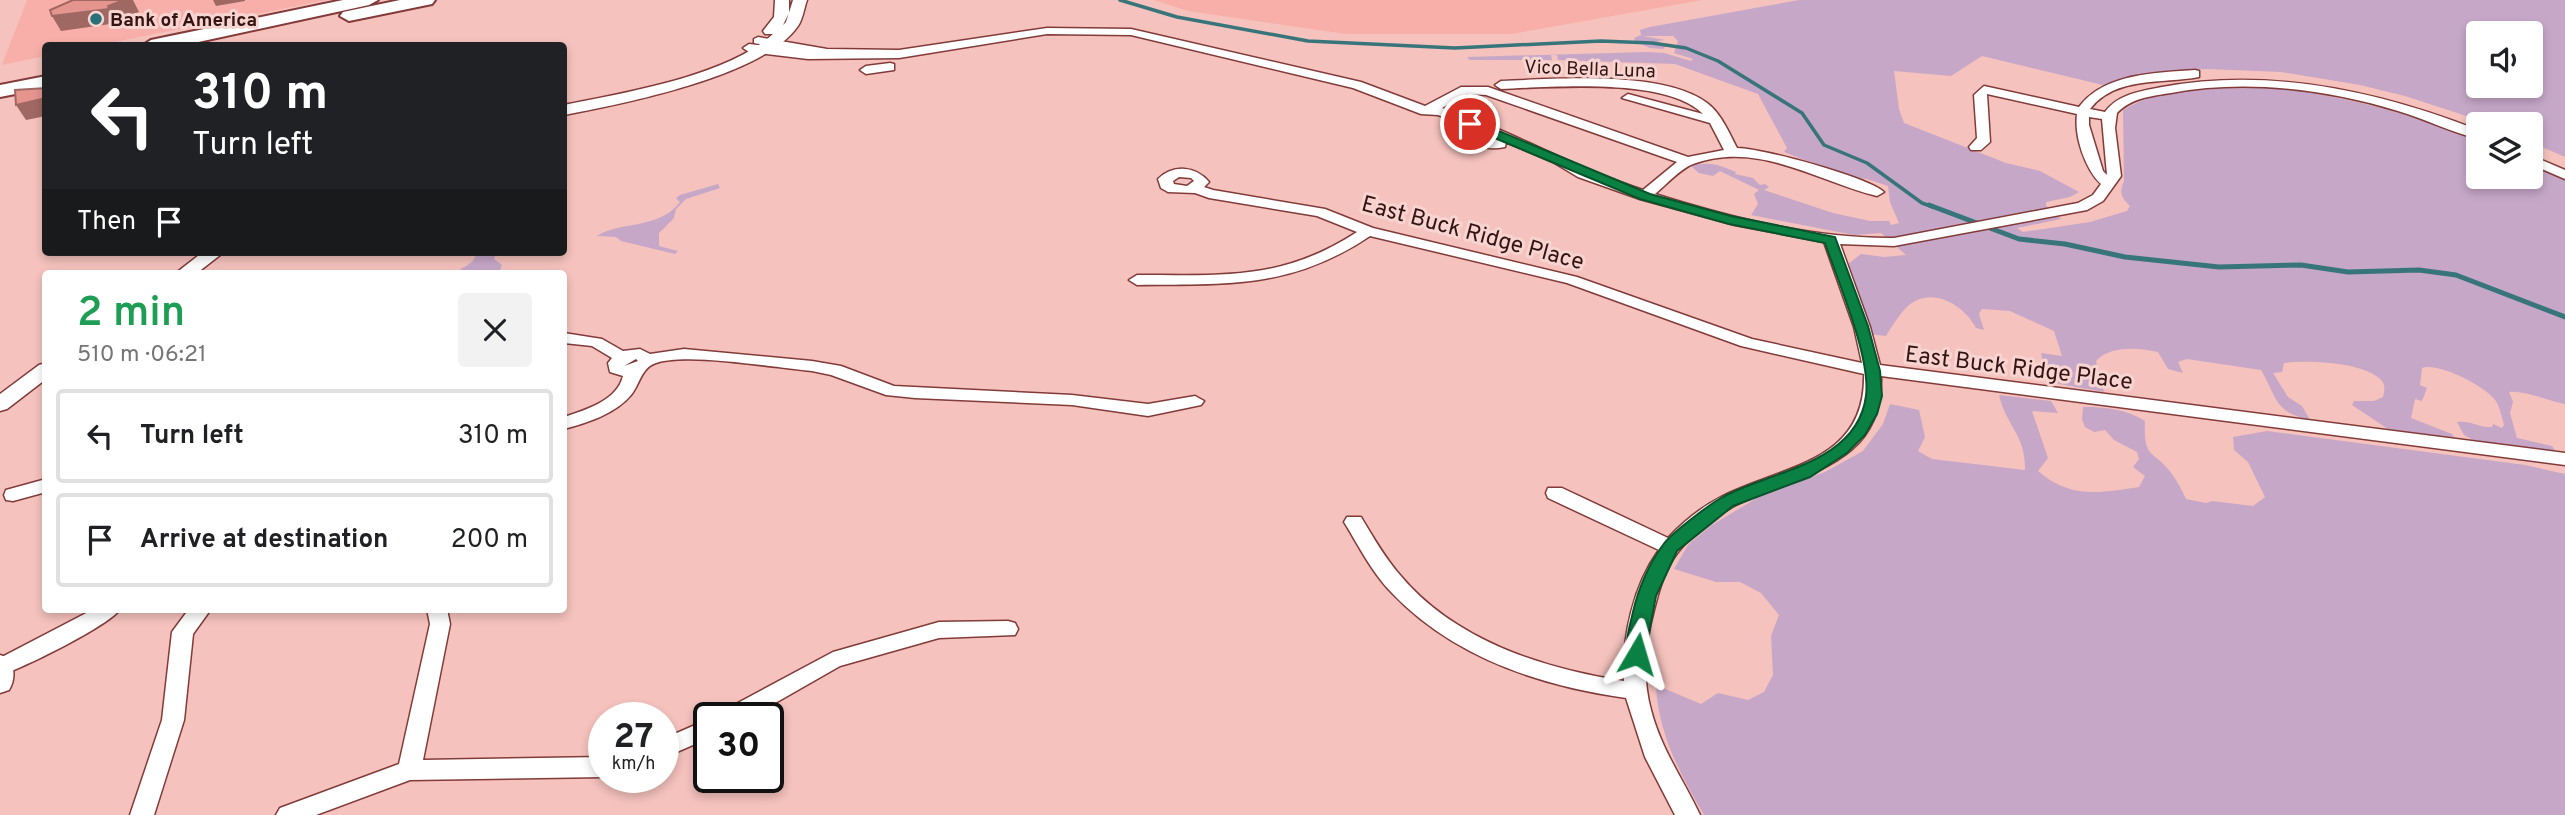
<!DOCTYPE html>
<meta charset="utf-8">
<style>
body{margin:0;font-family:Overpass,sans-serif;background:#f2f2f2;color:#202124;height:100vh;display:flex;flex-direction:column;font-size:26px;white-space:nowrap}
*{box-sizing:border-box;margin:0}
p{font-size:23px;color:#757577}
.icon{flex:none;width:38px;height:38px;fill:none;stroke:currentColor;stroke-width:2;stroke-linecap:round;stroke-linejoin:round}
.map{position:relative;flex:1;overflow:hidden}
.side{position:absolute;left:42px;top:270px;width:525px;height:343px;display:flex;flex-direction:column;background:#fff;border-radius:7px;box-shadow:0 4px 10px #0003}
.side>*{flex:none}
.top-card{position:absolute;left:42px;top:42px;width:525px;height:214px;border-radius:7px;box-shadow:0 4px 10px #0003;background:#202124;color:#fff;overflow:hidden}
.tools{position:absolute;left:2466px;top:21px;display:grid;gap:14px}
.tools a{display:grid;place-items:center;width:77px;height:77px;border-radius:7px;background:#fff;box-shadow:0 4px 10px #0003;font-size:35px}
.speed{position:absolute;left:588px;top:702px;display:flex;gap:14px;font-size:35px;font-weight:700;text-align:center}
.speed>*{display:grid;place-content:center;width:91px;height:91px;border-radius:50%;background:#fff;box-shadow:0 4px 10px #0003;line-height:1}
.speed small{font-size:18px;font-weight:400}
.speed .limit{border:4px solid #111;border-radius:10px;background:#fff;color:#111}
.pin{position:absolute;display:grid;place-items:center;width:60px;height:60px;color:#fff;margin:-30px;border:4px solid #fff;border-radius:50%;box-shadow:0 2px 7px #0007}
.me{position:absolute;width:77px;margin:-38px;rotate:7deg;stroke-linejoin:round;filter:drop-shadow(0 0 5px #0008)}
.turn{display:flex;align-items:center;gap:24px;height:147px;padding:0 35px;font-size:32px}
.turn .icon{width:91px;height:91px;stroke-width:2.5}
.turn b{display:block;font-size:49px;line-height:60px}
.then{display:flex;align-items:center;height:66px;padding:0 35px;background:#0003;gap:14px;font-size:26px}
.round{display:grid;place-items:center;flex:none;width:74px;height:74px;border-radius:7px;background:#f2f2f2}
.head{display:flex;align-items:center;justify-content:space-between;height:119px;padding:0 35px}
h1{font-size:42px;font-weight:600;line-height:52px;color:#1e9e55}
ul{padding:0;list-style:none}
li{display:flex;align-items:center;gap:21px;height:94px;margin:0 14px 10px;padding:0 21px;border:4px solid #e0e0e0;border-radius:7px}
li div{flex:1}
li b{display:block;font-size:26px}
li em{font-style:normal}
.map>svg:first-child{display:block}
</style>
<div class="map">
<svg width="2565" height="815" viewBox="0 0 2565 815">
<rect width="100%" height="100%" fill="#f5c2bd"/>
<!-- built -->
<path fill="#f8afa9" d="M 27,0 L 327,0 L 99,45 L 46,46 L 45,56 L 2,65 Z
M 1154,0 L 1702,0 L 1512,34 L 1346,34 L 1188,11 Z"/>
<!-- green -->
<path fill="#c6a7c8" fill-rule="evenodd" d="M 1799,0 L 2565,0 L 2565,157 L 2531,142 L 2530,124 L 2491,124 L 2405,96 L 2360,85 L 2281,72 L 2207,69 L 2161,72 L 2103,85 L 1982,56 L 1951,76 L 1894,71 L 1899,109 L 1904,123 L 2006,163 L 2040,171 L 2079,192 L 2070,197 L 2046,202 L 2046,206 L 2061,219 L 2017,228 L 2023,232 L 2090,222 L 2127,211 L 2130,206 C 2121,197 2119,193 2124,181 L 2123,110 C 2215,56 2385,104 2478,139 L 2478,177 L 2530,177 L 2531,164 L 2565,179 L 2565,404 C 2550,401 2522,390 2509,392 L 2513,402 L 2510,413 L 2517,438 L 2552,446 L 2557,453 L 2477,442 L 2464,435 L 2457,422 C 2470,420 2480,428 2492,427 L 2493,424 L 2502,428 L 2504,425 C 2502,418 2499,404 2495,400 C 2485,386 2438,362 2422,368 L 2420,385 L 2427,388 L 2422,401 L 2415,399 L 2411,418 L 2452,434 L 2455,439 L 2388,429 L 2352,405 L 2354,401 L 2374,401 L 2383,397 C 2384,392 2386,386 2382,381 C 2366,362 2307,360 2284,363 L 2282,372 L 2273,373 L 2288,397 L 2302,406 L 2310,420 C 2274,412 2278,399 2261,370 L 2187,359 L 2178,362 L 2183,373 L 2168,369 L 2158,352 C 2139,348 2111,345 2096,361 L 2104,392 L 2048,382 L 2041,353 L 2062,356 L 2054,331 L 2010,311 L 1982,309 L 1979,314 L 1984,330 L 1976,328 C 1966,308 1938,289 1915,301 C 1903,307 1893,325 1886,336 L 1870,334 L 1848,264 L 1861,254 L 1884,257 L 1906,255 L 1881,233 L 1854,235 L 1751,215 L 1758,204 L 1754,194 L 1759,190 L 1720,171 L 1713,176 L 1699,173 L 1691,166 C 1709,161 1719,165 1736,172 L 1735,174 L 1753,178 L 1760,185 L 1765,184 L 1769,187 L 1764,190 L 1833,213 L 1870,221 L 1889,221 L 1891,225 L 1899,223 L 1890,202 L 1888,186 L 1867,179 L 1847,177 L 1784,152 L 1787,148 L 1758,94 L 1675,64 L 1558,60 L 1557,55 L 1551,55 L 1552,60 L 1470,60 L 1467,57 L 1648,52 L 1664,53 L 1691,61 L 1693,59 L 1674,53 L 1678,41 L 1673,36 L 1643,36 L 1665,40 L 1658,41 L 1665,47 L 1663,49 L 1650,48 L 1635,41 L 1634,38 L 1641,35 L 1640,30 L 1650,27 ZM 2478,33 L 2530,33 L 2530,86 L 2478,86 Z
M 718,184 L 720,188 L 686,199 L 676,209 L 674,218 L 659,233 L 659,246 L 678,251 L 675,254 L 621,241 L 616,237 L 597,236 C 619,221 659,230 680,202 L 676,198 L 680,195 Z
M 478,252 L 497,252 L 494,259 L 502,265 L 499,273 L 455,273 L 472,262 Z
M 1999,395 L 2051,401 L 2058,413 L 2032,411 L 2048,458 L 2038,471 C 2070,499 2100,493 2139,487 L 2145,476 L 2133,467 L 2139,459 L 2137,452 L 2114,440 L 2105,430 L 2094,432 L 2085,427 L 2082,419 L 2083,407 C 2105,407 2126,409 2145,421 C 2143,461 2154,449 2172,474 C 2178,482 2182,491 2186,499 L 2206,503 L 2212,501 L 2253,506 L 2265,497 L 2248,462 L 2234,450 L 2233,437 L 2267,431 L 2525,465 L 2565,474 L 2565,815 L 1704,815 C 1680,774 1658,733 1656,685 L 1701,704 L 1718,693 L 1748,700 L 1764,692 L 1773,675 L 1771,636 L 1779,615 L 1761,593 L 1740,582 L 1716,582 L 1674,569 L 1688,545 L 1712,525 L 1762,495 L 1825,472 L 1863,451 L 1883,424 L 1890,404 L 1919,410 L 1925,437 L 1918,451 L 1932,459 L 2025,470 C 2026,435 2006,426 1999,395 Z"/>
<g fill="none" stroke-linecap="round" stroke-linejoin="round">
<!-- stream-far1 -->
<path stroke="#38757b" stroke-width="3.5" d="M 1120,0 L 1177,17 L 1308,41 L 1455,48 L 1601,41 L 1652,43 L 1686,48 L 1718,61 L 1802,113 L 1824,145 L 1867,163 L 1922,203 L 1933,207"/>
<!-- stream -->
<path stroke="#38757b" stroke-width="5" d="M 1929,205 L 2019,239 L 2065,244 L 2125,257 L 2219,267 L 2301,265 L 2348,272 L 2419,270 L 2456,275 L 2565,317"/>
<defs>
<path id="minor" d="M 1047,28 L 1131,29 L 1361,82 L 1425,106 L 1461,87 L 1488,87 L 1688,157 L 1724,150 L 1710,123 L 1622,98 L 1628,94 L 1703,114 C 1667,77 1551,87 1501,89 L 1495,85 L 1501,81 C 1555,79 1663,70 1707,103 C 1721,113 1729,133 1737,148 C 1761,148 1868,177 1884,192 L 1877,196 C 1816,181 1758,140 1693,164 C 1680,169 1666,185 1655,194 C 1731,218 1814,239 1894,238 L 2078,203 L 2093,195 L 2101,184 C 2085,169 2074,136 2077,114 L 1987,94 L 1990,142 L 1981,150 L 1971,150 L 1969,147 L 1977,138 L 1974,95 L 1984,86 L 2079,107 C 2104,73 2156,73 2195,70 L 2199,71 L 2199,77 C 2163,84 2115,76 2090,109 L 2105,112 C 2118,94 2141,91 2162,87 C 2269,67 2378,91 2478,130 L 2478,139 C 2451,132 2425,119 2398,111 C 2326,89 2245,79 2171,93 C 2152,96 2131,98 2117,113 L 2115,128 L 2121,176 L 2103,201 L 2087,210 L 1894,246 L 1840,244 L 1870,327 L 1880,365 L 2565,453 L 2565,465 L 1881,376 C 1884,467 1799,473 1736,505 C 1715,516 1693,533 1678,552 C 1665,568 1659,590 1654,610 C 1645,643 1642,677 1651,710 C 1661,749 1683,779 1700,815 L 1675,815 L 1645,757 L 1626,698 C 1540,686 1453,657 1392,593 C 1372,573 1359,546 1344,522 L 1347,517 L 1361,517 C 1373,537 1385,558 1400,575 C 1454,640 1543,669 1624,681 C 1622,637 1633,586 1659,550 L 1548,498 L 1546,493 L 1548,488 L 1562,488 L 1668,538 C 1684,521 1703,506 1723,496 C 1786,465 1866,462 1864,374 L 1741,346 L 1567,283 L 1370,236 C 1291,289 1228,284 1137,285 L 1129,280 L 1137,275 C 1223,275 1282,281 1357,232 L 1317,216 L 1209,198 L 1195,193 L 1168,192 L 1161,188 L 1158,179 C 1173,164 1196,166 1209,182 L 1204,187 L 1213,190 L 1325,209 L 1373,228 L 1577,277 L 1752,339 L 1862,363 L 1854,327 L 1824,242 L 1735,225 L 1640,199 L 1578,177 L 1553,162 L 1506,142 L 1505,147 C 1485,151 1465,145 1453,128 L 1462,124 L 1438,115 L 1421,114 L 1353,88 L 1131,35 L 1047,34 L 899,58 L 808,59 L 749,52 L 743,48 L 749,44 L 775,47 L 754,43 L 754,39 L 758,37 L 827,49 L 899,50 ZM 1467,94 L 1486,95 L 1677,162 L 1643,190 C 1574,168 1511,130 1442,108 ZM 2089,117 L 2102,119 L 2107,175 L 2103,171 L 2089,125 ZM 1465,126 L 1500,140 L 1477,137 ZM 1179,177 L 1191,178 L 1194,181 L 1187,186 L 1174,184 L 1173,181 Z
M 890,63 L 894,64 L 894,70 L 866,74 L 860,70 L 866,66 Z
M 2530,155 L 2565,170 L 2565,179 L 2530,164 Z
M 564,333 L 602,339 L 623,351 L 640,349 L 650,354 L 684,349 L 812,361 L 841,366 L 894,386 L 1072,395 L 1148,404 L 1195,396 L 1204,401 L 1201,405 L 1148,416 L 1072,405 L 915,398 L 886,395 L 831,375 L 812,371 C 776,368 686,352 656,363 C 641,368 640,384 631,395 C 615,414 587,423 564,429 L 564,417 C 585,410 617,401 623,376 L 610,372 L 608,363 L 612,358 L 592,346 L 564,343 ZM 636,359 L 638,361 L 624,366 Z
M 46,479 L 46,492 L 13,501 L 6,500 L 4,495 L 6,490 Z
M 94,609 L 120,609 C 112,624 18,671 0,675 L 0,658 Z
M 189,609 L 211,609 L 193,634 L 184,720 L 154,815 L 130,815 L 162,720 L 172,632 Z
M 427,609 L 447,609 L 450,624 L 423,760 L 604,757 L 604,777 L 410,780 L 316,815 L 276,815 L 280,808 L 399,764 L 430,624 Z
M 1008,621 L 1015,623 L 1018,629 L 1015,635 L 939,638 L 840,666 L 749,718 L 718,718 L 721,712 L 833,652 L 939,622 Z
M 709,719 L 709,738 L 663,758 L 663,739 Z"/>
<path id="tertiary" d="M 775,0 L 789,0 L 789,13 L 783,25 L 786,22 L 793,0 L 807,0 C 804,8 803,19 798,26 C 764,76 622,104 564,115 L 564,105 C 623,93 728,76 773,34 L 765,34 L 763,31 L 774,17 Z
M 203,252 L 224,252 L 197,273 L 176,273 Z
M 46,363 L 46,379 L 7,409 L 0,411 L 0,394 L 39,365 Z
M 0,655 L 9,658 C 15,668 15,680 9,690 L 0,693 Z"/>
<path id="trunk" d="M 343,0 L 378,0 L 369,5 L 180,46 L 142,46 L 151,40 Z
M 400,0 L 435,0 L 432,4 L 349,21 L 340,16 L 343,12 Z
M 46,76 L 46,88 L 0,97 L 0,85 Z"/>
</defs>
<!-- minor casing -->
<use href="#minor" stroke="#823b38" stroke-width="3"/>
<!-- tertiary casing -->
<use href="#tertiary" stroke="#823b38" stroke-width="3"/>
<!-- trunk casing -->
<use href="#trunk" stroke="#823b38" stroke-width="4"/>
<!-- minor -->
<use href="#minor" fill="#fff" fill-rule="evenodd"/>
<!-- tertiary -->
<use href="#tertiary" fill="#fff" fill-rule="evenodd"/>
<!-- trunk -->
<use href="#trunk" fill="#fff" fill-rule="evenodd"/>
</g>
<!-- shaded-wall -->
<path fill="#a06863" d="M 124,0 L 133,0 L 139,12 L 117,20 L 117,23 L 61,31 L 52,16 L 108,6 Z
M 213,0 L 245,0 L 245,1 L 216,6 Z
M 46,98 L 46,116 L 26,120 L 16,105 Z"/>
<!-- building -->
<path fill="#e5948e" stroke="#a06863" stroke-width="2" d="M 73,0 L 124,0 L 108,6 L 109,9 L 52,16 L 50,10 Z
M 46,88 L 46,98 L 16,105 L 15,90 Z"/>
<!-- route -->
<path fill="#0b8043" stroke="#07532c" stroke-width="2" d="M 1466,121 L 1475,121 L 1650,194 L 1731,216 L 1835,237 L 1868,326 L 1880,371 L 1882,396 L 1877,414 L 1865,435 L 1847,453 L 1810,477 L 1733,506 L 1677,551 L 1656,596 L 1644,659 L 1637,661 L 1630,659 C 1623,645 1630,626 1633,612 C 1638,590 1649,563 1663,545 C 1670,534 1709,505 1721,498 C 1768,471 1857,465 1866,396 C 1871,357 1838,282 1825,243 L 1729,224 L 1640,199 L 1466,126 Z"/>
<!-- markers -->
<circle fill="#287179" stroke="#f7d4d0" stroke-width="2.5" cx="96" cy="19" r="7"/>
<g text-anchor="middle" stroke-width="6" stroke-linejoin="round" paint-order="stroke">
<!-- far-poi labels -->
<g font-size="19" font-weight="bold" fill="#321413" stroke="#f7d4d0" text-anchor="start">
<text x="110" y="26">Bank of America</text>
</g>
<!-- far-street labels -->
<g font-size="19" fill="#321413" stroke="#f7d4d0">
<text transform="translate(1590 68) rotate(2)" y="7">Vico Bella Luna</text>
</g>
<!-- street labels -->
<g font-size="23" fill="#321413" stroke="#f7d4d0">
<text transform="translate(1473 232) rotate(15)" y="8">East Buck Ridge Place</text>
<text transform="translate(2019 367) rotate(7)" y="8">East Buck Ridge Place</text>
</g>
</g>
</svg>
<div class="tools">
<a><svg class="icon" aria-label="sound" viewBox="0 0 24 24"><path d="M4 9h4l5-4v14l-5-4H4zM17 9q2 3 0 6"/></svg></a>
<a><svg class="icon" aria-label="layers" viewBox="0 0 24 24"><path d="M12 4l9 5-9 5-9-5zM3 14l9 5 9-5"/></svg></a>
</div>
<div class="speed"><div>27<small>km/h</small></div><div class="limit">30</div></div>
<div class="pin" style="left:1470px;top:124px;background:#d93025"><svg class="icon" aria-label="arrive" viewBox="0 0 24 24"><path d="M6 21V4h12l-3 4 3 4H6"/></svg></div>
<svg class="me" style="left:1637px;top:654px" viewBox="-20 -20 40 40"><path d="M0-17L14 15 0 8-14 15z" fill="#0b8043" stroke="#fff" stroke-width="4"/></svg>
<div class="top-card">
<div class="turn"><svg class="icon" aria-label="left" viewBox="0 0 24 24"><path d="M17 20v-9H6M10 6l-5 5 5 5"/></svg><div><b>310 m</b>Turn left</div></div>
<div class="then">Then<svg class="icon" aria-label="arrive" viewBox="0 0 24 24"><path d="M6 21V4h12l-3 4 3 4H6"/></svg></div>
</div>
<section class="side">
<div class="head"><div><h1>2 min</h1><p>510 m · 06:21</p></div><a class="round"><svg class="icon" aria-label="close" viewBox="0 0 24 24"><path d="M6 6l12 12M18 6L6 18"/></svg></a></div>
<ul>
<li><svg class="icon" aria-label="left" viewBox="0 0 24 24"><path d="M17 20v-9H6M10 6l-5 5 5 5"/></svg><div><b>Turn left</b></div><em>310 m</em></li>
<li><svg class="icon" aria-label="arrive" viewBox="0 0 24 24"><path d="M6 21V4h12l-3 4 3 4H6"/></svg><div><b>Arrive at destination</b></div><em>200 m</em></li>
</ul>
</section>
</div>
